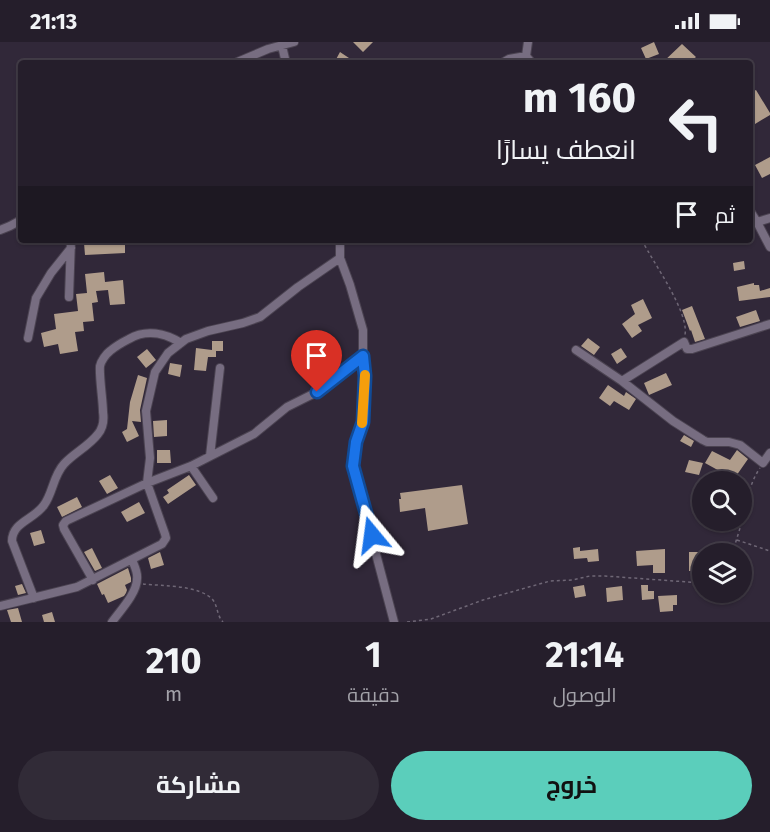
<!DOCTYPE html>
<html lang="ar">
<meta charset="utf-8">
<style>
body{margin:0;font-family:"Fira Sans",Cairo,sans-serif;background:#312b37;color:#f1f3f6;direction:rtl;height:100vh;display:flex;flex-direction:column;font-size:22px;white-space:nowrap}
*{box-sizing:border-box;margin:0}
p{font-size:20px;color:#a3a2a9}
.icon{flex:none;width:33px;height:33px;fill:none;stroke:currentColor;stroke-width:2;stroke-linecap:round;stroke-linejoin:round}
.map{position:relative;height:580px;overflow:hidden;direction:ltr}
.details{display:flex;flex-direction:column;background:#251e2b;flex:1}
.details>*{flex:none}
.top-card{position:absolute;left:18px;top:18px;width:735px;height:183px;border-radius:6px;box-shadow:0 2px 4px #0004,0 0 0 2px #423c47;direction:rtl;background:#251e2b;color:#f1f3f6;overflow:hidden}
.buttons{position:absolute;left:692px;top:429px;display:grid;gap:12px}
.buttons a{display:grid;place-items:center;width:60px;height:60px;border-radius:50%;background:#251e2b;box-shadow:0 2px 4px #0004,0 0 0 2px #423c47;font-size:30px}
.pin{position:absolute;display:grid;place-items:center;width:51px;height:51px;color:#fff;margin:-62px -26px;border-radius:50% 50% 50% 0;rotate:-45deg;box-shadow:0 0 6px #0007}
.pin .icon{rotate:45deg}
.me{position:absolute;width:66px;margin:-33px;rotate:344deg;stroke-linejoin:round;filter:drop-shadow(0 0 4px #0008)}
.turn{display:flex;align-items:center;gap:21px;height:126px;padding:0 18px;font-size:27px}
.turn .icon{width:78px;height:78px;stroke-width:2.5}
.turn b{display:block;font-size:42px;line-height:51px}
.then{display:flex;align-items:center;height:57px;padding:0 18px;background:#0003;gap:12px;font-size:22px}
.eta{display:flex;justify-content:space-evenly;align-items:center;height:102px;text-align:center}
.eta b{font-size:36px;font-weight:700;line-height:42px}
.cta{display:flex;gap:12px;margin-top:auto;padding:12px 18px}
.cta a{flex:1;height:69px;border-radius:36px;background:#5bcebb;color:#111;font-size:24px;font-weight:700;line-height:69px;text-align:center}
.cta a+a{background:#312b37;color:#f1f3f6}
.status{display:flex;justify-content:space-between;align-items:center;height:42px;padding:0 30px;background:#251e2b;direction:ltr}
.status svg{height:16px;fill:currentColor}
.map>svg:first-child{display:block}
</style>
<div class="status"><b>21:13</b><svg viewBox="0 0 49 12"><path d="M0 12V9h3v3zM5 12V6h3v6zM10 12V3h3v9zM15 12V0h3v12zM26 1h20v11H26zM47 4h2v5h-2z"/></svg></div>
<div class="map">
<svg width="770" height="580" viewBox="0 0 770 580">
<rect width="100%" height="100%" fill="#312839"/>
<!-- building -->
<path fill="#af9c8b" d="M 353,0 L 373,0 L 363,10 Z
M 654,0 L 659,12 L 646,17 L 641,6 Z
M 682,2 L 696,15 L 689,21 L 662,21 Z
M 340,10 L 349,16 L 346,21 L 334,21 Z
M 756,48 L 770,71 L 770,73 L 755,82 L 750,74 L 750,51 Z
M 770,115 L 770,132 L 762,136 L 755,123 Z
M 105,200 L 105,203 L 125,203 L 125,211 L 85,213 L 84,201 Z
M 744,219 L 745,227 L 734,229 L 733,221 Z
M 104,230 L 105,240 L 123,238 L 125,262 L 110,263 L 108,248 L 96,249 L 98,260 L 92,261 L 94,279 L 83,280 L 84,289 L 75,290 L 78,309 L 60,312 L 58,302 L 44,305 L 41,291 L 56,287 L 54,272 L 78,269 L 76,252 L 87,251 L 85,232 Z
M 754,241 L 754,243 L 759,243 L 760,249 L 770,246 L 770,255 L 739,259 L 737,245 Z
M 643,257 L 652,276 L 638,283 L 642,289 L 632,296 L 622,282 L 635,272 L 631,263 Z
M 692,264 L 705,297 L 695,300 L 691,288 L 690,289 L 682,268 Z
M 756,268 L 760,279 L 740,285 L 736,275 Z
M 588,296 L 600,305 L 594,313 L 581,304 Z
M 212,299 L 223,299 L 223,309 L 216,309 L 216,315 L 208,315 L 206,329 L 194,328 L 196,306 L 212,308 Z
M 621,306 L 627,315 L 617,322 L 611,312 Z
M 147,307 L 156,318 L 146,326 L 137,315 Z
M 170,321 L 182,323 L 180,335 L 168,332 Z
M 666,331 L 672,343 L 649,353 L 644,341 Z
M 138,333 L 147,336 L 140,368 L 141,380 L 132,379 L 139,394 L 127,400 L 122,390 L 127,387 L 130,360 Z
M 608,343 L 624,354 L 626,350 L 636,357 L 629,368 L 614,359 L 610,364 L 599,356 Z
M 167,378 L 167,394 L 154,395 L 153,379 Z
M 684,393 L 694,399 L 691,405 L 680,399 Z
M 157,408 L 170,408 L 171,421 L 157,421 Z
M 737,408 L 748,417 L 734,437 L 705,421 L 712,409 L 730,418 Z
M 689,418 L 703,421 L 699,433 L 685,430 Z
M 110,433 L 118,446 L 107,452 L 99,439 Z
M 189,433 L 196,443 L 168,462 L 163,455 L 169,451 L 167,448 Z
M 462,443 L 468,482 L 428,489 L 425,466 L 400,470 L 399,457 L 401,457 L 400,451 Z
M 77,455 L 82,465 L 62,475 L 57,465 Z
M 139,460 L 145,471 L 127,480 L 121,470 Z
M 41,488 L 45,501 L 34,504 L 30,491 Z
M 580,505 L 580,509 L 598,507 L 599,519 L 588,520 L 587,516 L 574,517 L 573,506 Z
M 92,506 L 102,526 L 95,529 L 84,510 Z
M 665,507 L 665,531 L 653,531 L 653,523 L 637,524 L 636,509 Z
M 160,510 L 164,523 L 151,527 L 148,516 Z
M 689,510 L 702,510 L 702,529 L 689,529 Z
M 128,526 L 131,536 L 131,540 L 125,543 L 127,548 L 126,551 L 124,554 L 108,561 L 104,552 L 102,553 L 97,542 Z
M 22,542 L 26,551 L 18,553 L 15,544 Z
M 584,543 L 586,554 L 575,556 L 573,545 Z
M 641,543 L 648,543 L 648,549 L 654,549 L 654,557 L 642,558 Z
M 622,544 L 623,558 L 607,560 L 606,546 Z
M 677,553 L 677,563 L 673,563 L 673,569 L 660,570 L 658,554 Z
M 18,566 L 22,580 L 11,580 L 7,568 Z
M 52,570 L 55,580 L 44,580 L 42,573 Z"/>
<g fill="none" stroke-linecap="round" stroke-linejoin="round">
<defs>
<path id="street" d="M 282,4 L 286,21
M 526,14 L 528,0
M 235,21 L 268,7 L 294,0
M 502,21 L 509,17 L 526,14 L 532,21
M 750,169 L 757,180 L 770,176
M 757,180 L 770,205
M 0,188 L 10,184 L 21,178
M 340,198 L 340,216 L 350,243 L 363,288 L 363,314 L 365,334 L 363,380 L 356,400 L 353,425 L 394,580
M 69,255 L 71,198
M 28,296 L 36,256 L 51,231 L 71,206
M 576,308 L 622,339 L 673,379 L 703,398 L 707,400 L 729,400 L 740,403 L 763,421 L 770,411
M 622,339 L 684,300 L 687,307 L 692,307 L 770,282
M 210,414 L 220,326
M 191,424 L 213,456
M 93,538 L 64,487 L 63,483 L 66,479 L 147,441 L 191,424 L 254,392 L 287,365 L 317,350 L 363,314
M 34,556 L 12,499 C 12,480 35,477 44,463 C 53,451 53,434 64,422 C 74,411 89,404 98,392 C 103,386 104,377 103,370 C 103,359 99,334 100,324 C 101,319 106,312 110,309 C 116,304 123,300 129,297 C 146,287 165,291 181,301
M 0,564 L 77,545 L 162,502 L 166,496 L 165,492 L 147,441 L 150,416 L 146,369 L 155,330 L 168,311 L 186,297 L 208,289 L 243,281 L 260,275 L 298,245 L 340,216
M 112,580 C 120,569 137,551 137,537 C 138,530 134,523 132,518"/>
</defs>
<!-- street casing -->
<use href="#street" stroke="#4b4351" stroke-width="10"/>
<!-- path -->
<path stroke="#6f6776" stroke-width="1.5" stroke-dasharray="3 3" stroke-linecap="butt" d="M 642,198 C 653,221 689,269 685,293
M 737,498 L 770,509
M 732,512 C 736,499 740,487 743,475 C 748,457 749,442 760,426
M 143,542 C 162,544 200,543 213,558 C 218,565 217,574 223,580
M 407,580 L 431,577 L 483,558 L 550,539 L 572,538 L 590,534 L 605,534 L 702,541"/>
<!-- street -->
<use href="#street" stroke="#776d81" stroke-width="8"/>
</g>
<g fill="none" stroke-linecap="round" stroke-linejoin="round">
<defs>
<path id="route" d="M 317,350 L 363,314 L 365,334 L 363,380 L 356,400 L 353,424 L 372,493"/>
</defs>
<!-- route casing -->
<use href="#route" stroke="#114b97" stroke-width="15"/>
<!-- route -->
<use href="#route" stroke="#1a73e8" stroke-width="10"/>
<!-- slow -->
<path stroke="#f59e0b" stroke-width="10" d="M 362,381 L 365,333"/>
</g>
</svg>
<div class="buttons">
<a><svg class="icon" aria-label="search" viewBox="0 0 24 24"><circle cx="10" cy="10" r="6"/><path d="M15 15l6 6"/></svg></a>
<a><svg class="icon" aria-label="layers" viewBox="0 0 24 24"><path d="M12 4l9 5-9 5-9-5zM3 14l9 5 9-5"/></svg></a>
</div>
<div class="pin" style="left:317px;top:350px;background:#d93025"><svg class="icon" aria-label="arrive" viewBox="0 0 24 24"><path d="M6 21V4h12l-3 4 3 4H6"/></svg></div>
<svg class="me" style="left:372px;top:493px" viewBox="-20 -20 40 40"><path d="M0-17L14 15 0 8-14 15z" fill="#1a73e8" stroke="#fff" stroke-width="4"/></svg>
<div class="top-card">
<div class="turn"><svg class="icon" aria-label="left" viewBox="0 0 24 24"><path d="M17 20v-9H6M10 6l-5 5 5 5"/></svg><div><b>160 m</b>انعطف يسارًا</div></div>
<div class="then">ثم<svg class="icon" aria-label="arrive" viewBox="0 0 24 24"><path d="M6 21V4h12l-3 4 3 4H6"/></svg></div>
</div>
</div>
<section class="details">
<div class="eta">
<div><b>21:14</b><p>الوصول</p></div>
<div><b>1</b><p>دقيقة</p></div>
<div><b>210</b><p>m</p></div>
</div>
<div class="cta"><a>خروج</a><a>مشاركة</a></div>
</section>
